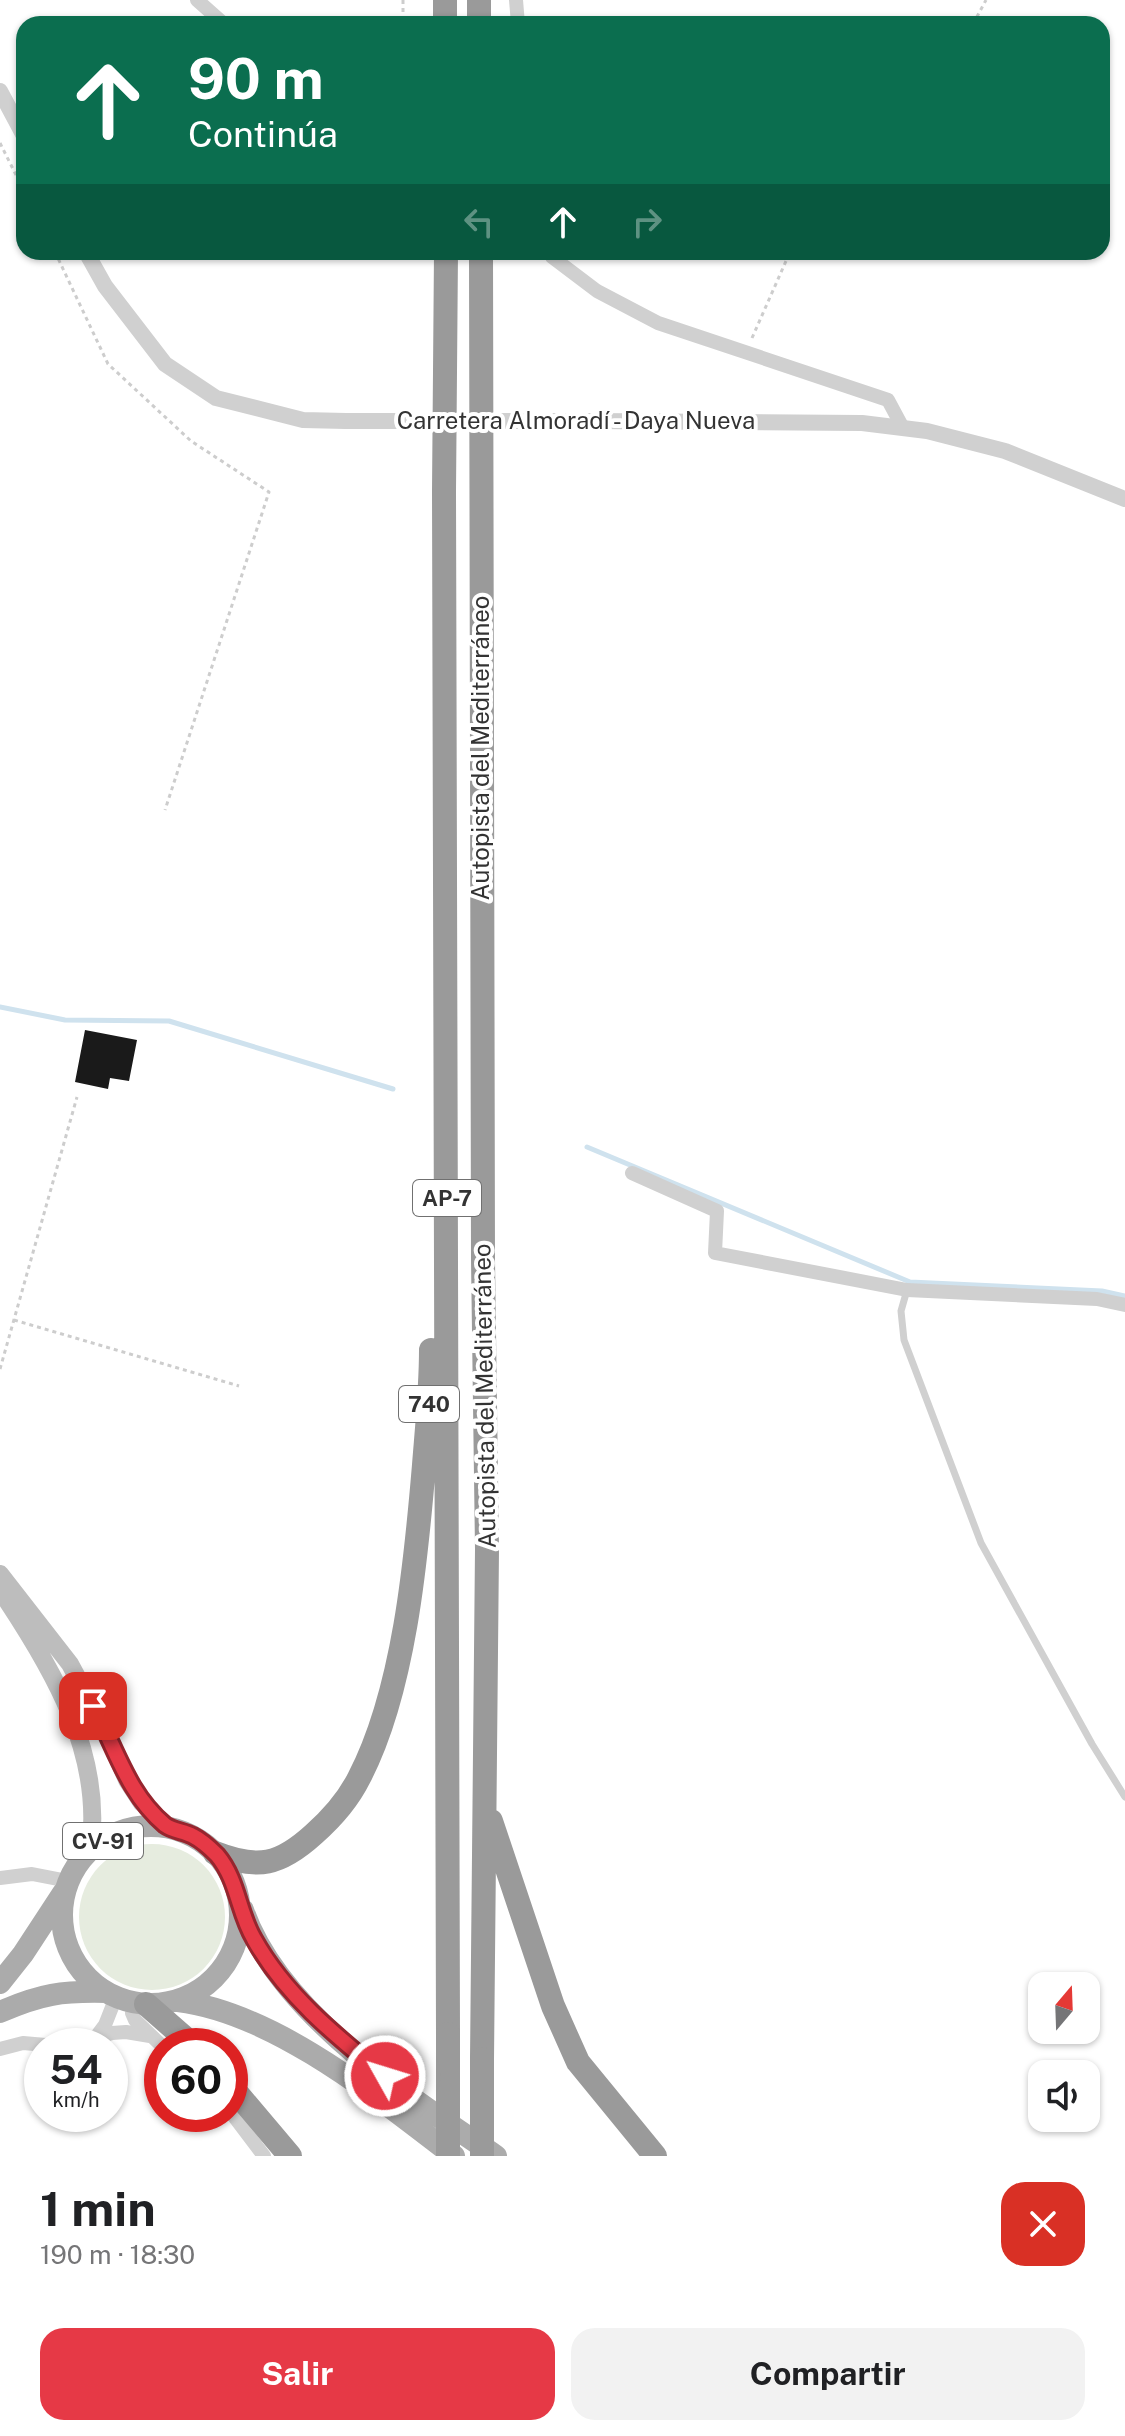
<!DOCTYPE html>
<html lang="es">
<meta charset="utf-8">
<style>
body{margin:0;font-family:"Public Sans",sans-serif;background:#f2f2f2;color:#202124;height:100vh;display:flex;flex-direction:column;font-size:30px;white-space:nowrap}
*{box-sizing:border-box;margin:0}
p{font-size:26px;color:#757577}
.icon{flex:none;width:44px;height:44px;fill:none;stroke:currentColor;stroke-width:2;stroke-linecap:round;stroke-linejoin:round}
.map{position:relative;height:2156px;overflow:hidden}
.side{display:flex;flex-direction:column;background:#fff;flex:1}
.side>*{flex:none}
.top-card{position:absolute;left:16px;top:16px;width:1094px;height:244px;border-radius:24px;box-shadow:0 2px 6px #0004;background:#0b6e4f;color:#fff;overflow:hidden}
.needle{width:52px;rotate:19deg}
.buttons{position:absolute;left:1028px;top:1972px;display:grid;gap:16px}
.buttons a{display:grid;place-items:center;width:72px;height:72px;border-radius:16px;background:#fff;box-shadow:0 2px 6px #0004;font-size:40px}
.speed{position:absolute;left:24px;top:2028px;display:flex;gap:16px;font-size:40px;font-weight:700;text-align:center}
.speed>*{display:grid;place-content:center;width:104px;height:104px;border-radius:50%;background:#fff;box-shadow:0 2px 6px #0004;line-height:1}
.speed small{font-size:20px;font-weight:400}
.speed .limit{border:12px solid #d22;background:#fff;color:#111}
.pin{position:absolute;display:grid;place-items:center;width:68px;height:68px;color:#fff;margin:-34px;border-radius:16px;box-shadow:0 4px 12px #0006}
.me{position:absolute;width:88px;margin:-44px;rotate:309deg;stroke-linejoin:round;filter:drop-shadow(0 0 6px #0008)}
.turn{display:flex;align-items:center;gap:28px;height:168px;padding:0 40px;font-size:36px}
.turn .icon{width:104px;height:104px;stroke-width:2.5}
.turn b{display:block;font-size:56px;line-height:68px}
.lanes{display:flex;align-items:center;height:76px;padding:0 40px;background:#0003;justify-content:center;gap:40px;direction:ltr}
.lanes .off{opacity:.35}
.round{display:grid;place-items:center;flex:none;width:84px;height:84px;border-radius:24px;background:#f2f2f2}
.summary{display:flex;align-items:center;justify-content:space-between;height:136px;padding:0 40px}
h1{font-size:48px;font-weight:700;line-height:60px}
.cta{display:flex;gap:16px;margin-top:auto;padding:16px 40px}
.cta a{flex:1;height:92px;border-radius:24px;background:#e63946;color:#fff;font-size:32px;font-weight:700;line-height:92px;text-align:center}
.cta a+a{background:#f2f2f2;color:#202124}
.map>svg:first-child{display:block}
</style>
<div class="map">
<svg width="1125" height="2156" viewBox="0 0 1125 2156">
<rect width="100%" height="100%" fill="#fff"/>
<!-- green -->
<path fill="#e6ecdf" d="M79 1917a73 73 0 1 1 146 0a73 73 0 1 1-146 0Z"/>
<g fill="none" stroke-linecap="round" stroke-linejoin="round">
<!-- stream -->
<path stroke="#cfe2ee" stroke-width="5" d="M 0,1007 L 65,1020 L 169,1021 L 393,1089
M 587,1147 L 910,1282 L 1102,1291 L 1125,1296"/>
</g>
<!-- building -->
<path fill="#1a1a1a" d="M 85,1030 L 137,1040 L 129,1081 L 110,1078 L 108,1089 L 75,1082 Z"/>
<g fill="none" stroke-linecap="round" stroke-linejoin="round">
<!-- path -->
<path stroke="#cdcdcd" stroke-width="3" stroke-dasharray="4 4" stroke-linecap="butt" d="M 403,0 L 403,24
M 973,24 L 986,0
M 0,143 L 24,191
M 55,252 L 108,364 L 191,441 L 269,492 L 165,810
M 752,338 L 790,252
M 14,1320 L 239,1386
M 0,1369 L 77,1097"/>
<!-- service -->
<path stroke="#d0d0d0" stroke-width="7" d="M 907,1290 L 901,1311 L 904,1340 L 981,1543 L 1092,1744 L 1125,1797"/>
<!-- minor -->
<path stroke="#d0d0d0" stroke-width="14" d="M 197,0 L 224,24
M 516,0 L 518,24
M 551,252 L 552,257 L 597,291 L 658,323 L 888,400 L 903,428
M 632,1173 L 717,1211 L 715,1253 L 907,1290 L 1097,1299 L 1125,1305
M 0,1878 L 32,1874 L 68,1881
M 132,2013 L 135,2020 L 162,2046
M 96,2037 L 105,2025 L 116,1997
M 70,2046 L 112,2033 L 126,2032 L 150,2036
M 0,2049 L 23,2043 L 57,2046
M 230,2111 L 264,2156"/>
<!-- tertiary -->
<path stroke="#d0d0d0" stroke-width="16" d="M 0,91 L 24,136
M 86,252 L 105,286 L 165,364 L 216,398 L 303,420 L 346,421
M 591,421 L 862,423 L 927,431 L 1005,451 L 1125,499"/>
<!-- secondary -->
<path stroke="#bdbdbd" stroke-width="18" d="M 0,1574 L 70,1664 L 104,1727 L 127,1780 L 142,1803 L 168,1827
M 2,1593 C 53,1669 104,1755 90,1850"/>
<!-- primary -->
<path stroke="#ababab" stroke-width="22" d="M62 1915a89 89 0 1 1 178 0a89 89 0 1 1-178 0Z
M 243,1910 C 279,2014 409,2096 496,2156
M 0,1983 L 23,1954 L 63,1893
M 178,2001 C 275,2013 378,2098 454,2156
M 0,2012 C 41,1994 62,1991 106,1992"/>
<!-- motorway -->
<path stroke="#9a9a9a" stroke-width="24" d="M 445,0 L 445,24
M 479,0 L 479,24
M 446,252 L 444,491 L 448,2034
M 481,252 L 483,1259 L 487,1549 L 482,2059
M 491,1821 L 553,2006 L 578,2062 L 655,2156
M 215,1853 C 258,1870 280,1865 314,1834 C 331,1819 349,1798 359,1778 C 404,1692 416,1561 424,1465 C 427,1427 431,1388 431,1350
M 146,2004 L 194,2046
M 230,2085 L 290,2156"/>
<!-- tertiary-bridge -->
<path stroke="#d0d0d0" stroke-width="16" d="M 346,421 L 591,421"/>
<!-- motorway-bridge -->
<path stroke="#9a9a9a" stroke-width="24" d="M 482,2059 L 482,2156
M 448,2156 L 448,2034"/>
</g>
<g fill="none" stroke-linecap="round" stroke-linejoin="round">
<defs>
<path id="route" d="M 93,1706 C 116,1748 127,1793 165,1825 C 173,1831 184,1831 193,1836 C 201,1840 211,1849 217,1855 C 238,1880 238,1912 254,1939 C 285,1995 336,2036 385,2076"/>
</defs>
<!-- route casing -->
<use href="#route" stroke="#96252e" stroke-width="20"/>
<!-- route -->
<use href="#route" stroke="#e63946" stroke-width="14"/>
</g>
<g text-anchor="middle" stroke-width="8" stroke-linejoin="round" paint-order="stroke">
<!-- shield labels -->
<g fill="#fff" stroke="#707070" stroke-width="2">
<rect x="413" y="1180" width="68" height="36" rx="6"/>
<rect x="399" y="1386" width="60" height="36" rx="6"/>
<rect x="63" y="1823" width="80" height="36" rx="6"/>
</g>
<g font-size="22" font-weight="bold" fill="#333">
<text x="447" y="1206">AP-7</text>
<text x="429" y="1412">740</text>
<text x="103" y="1849">CV-91</text>
</g>
<!-- street labels -->
<g font-size="24" fill="#333" stroke="#fff">
<text x="576" y="429">Carretera Almoradí - Daya Nueva</text>
<text transform="translate(481 748) rotate(-90)" y="8">Autopista del Mediterráneo</text>
<text transform="translate(485 1396) rotate(-91)" y="8">Autopista del Mediterráneo</text>
</g>
</g>
</svg>
<div class="buttons">
<a><svg class="needle" viewBox="-14 -14 28 28"><path d="M0-13l5 13h-10z" fill="#e53935"/><path d="M0 13l5-13h-10z" fill="#757577"/></svg></a>
<a><svg class="icon" aria-label="sound" viewBox="0 0 24 24"><path d="M4 9h4l5-4v14l-5-4H4zM17 9q2 3 0 6"/></svg></a>
</div>
<div class="speed"><div>54<small>km/h</small></div><div class="limit">60</div></div>
<div class="pin" style="left:93px;top:1706px;background:#d93025"><svg class="icon" aria-label="arrive" viewBox="0 0 24 24"><path d="M6 21V4h12l-3 4 3 4H6"/></svg></div>
<svg class="me" style="left:385px;top:2076px" viewBox="-20 -20 40 40"><circle r="17" fill="#e63946" stroke="#fff" stroke-width="3"/><path d="M0-11L8 9 0 5-8 9z" fill="#fff"/></svg>
<div class="top-card">
<div class="turn"><svg class="icon" aria-label="ahead" viewBox="0 0 24 24"><path d="M12 20V5M6 11l6-6 6 6"/></svg><div><b>90 m</b>Continúa</div></div>
<div class="lanes"><svg class="icon off" aria-label="left" viewBox="0 0 24 24"><path d="M17 20v-9H6M10 6l-5 5 5 5"/></svg><svg class="icon" aria-label="ahead" viewBox="0 0 24 24"><path d="M12 20V5M6 11l6-6 6 6"/></svg><svg class="icon off" aria-label="right" viewBox="0 0 24 24"><path d="M7 20v-9h11M14 6l5 5-5 5"/></svg></div>
</div>
</div>
<section class="side">
<div class="summary"><div><h1>1 min</h1><p>190 m · 18:30</p></div><a class="round" style="background:#d93025;color:#fff"><svg class="icon" aria-label="close" viewBox="0 0 24 24"><path d="M6 6l12 12M18 6L6 18"/></svg></a></div>
<div class="cta"><a>Salir</a><a>Compartir</a></div>
</section>
